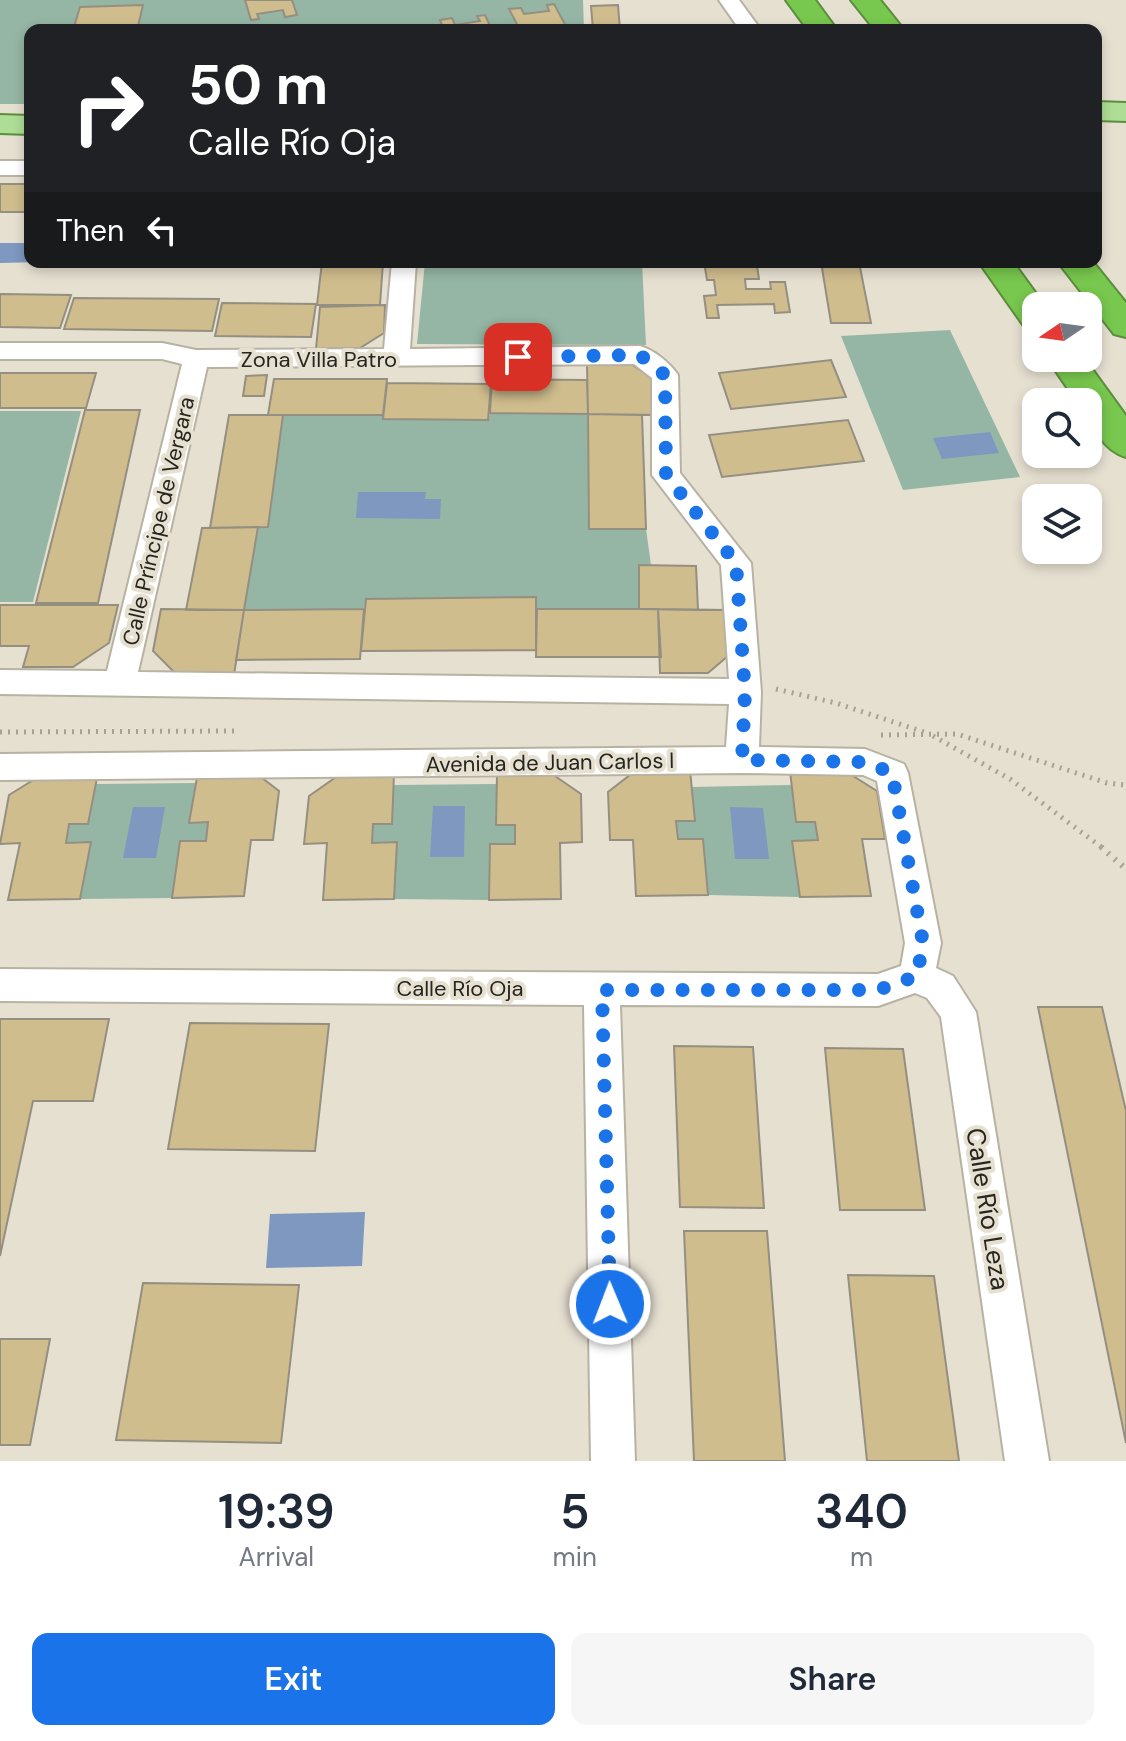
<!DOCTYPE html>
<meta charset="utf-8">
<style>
body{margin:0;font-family:"DM Sans",sans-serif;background:#f6f6f7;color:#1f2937;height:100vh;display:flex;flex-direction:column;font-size:30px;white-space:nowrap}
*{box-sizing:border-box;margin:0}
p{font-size:26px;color:#747a83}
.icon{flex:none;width:44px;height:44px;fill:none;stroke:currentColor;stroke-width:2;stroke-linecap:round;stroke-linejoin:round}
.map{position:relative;height:1461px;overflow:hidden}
.drawer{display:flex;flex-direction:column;background:#fff;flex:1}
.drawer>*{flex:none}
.hud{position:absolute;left:24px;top:24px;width:1078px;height:244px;border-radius:16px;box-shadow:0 4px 12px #0003;background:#202124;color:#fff;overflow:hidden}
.needle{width:52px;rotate:257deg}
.tools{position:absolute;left:1022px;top:292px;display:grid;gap:16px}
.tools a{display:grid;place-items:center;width:80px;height:80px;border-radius:16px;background:#fff;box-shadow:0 4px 12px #0003;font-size:40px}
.pin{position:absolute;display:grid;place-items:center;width:68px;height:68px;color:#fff;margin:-34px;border-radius:16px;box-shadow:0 4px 12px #0006}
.me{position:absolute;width:88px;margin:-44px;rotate:359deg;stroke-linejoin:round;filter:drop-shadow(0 0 6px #0008)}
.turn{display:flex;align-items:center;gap:28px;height:168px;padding:0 32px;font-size:36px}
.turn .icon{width:104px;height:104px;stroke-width:2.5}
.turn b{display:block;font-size:56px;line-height:68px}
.then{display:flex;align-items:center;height:76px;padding:0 32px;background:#0003;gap:16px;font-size:30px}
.eta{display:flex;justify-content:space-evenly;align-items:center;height:136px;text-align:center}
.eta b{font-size:48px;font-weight:600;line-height:56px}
.primary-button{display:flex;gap:16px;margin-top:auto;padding:16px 32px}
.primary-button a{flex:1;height:92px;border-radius:16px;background:#1a73e8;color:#fff;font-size:32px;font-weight:600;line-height:92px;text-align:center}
.primary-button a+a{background:#f6f6f7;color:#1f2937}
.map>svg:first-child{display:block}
</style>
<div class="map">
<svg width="1126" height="1461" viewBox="0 0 1126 1461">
<rect width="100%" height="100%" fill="#e6e0d1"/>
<!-- green -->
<path fill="#95b6a4" d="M 0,0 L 583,0 L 584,30 L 30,30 L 30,104 L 0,104 Z
M 425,262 L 642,262 L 646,345 L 417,344 Z
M 950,330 L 1020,477 L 903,490 L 841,336 Z
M 0,411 L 81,411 L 33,602 L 0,602 Z
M 490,413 L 588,414 L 589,528 L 646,529 L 651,565 L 639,609 L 537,609 L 536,597 L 366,599 L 364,609 L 244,610 L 258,527 L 268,527 L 283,415 L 383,415 L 384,419 L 488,420 Z
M 196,783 L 190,822 L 208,822 L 206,841 L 180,842 L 172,898 L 80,899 L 91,843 L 66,843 L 69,824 L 88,824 L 96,784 Z
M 497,784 L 497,825 L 515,825 L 515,844 L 490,845 L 489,900 L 394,899 L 397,843 L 372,843 L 373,824 L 392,824 L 394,785 Z
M 792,785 L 815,822 L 818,840 L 793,841 L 800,897 L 708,895 L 678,839 L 676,821 L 695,820 L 692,787 Z"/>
<!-- water -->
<path fill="#7e98c0" d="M 0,243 L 30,243 L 30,262 L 41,262 L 0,263 Z
M 990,432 L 999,453 L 942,459 L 933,438 Z
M 358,492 L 426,492 L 425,499 L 441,499 L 440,519 L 356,518 Z
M 433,806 L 465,806 L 464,857 L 430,857 Z
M 133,807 L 165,807 L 156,858 L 123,858 Z
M 730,807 L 763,808 L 769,859 L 735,859 Z
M 365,1212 L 362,1266 L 266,1268 L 270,1214 Z"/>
<!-- building -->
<path fill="#d0bd8e" stroke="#958f81" stroke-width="2" d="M 245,0 L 292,0 L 297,15 L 285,17 L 283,10 L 257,14 L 259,19 L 251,20 Z
M 554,4 L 568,30 L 520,30 L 509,9 L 521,8 L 524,14 L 549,11 L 547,5 Z
M 143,5 L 138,26 L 74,27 L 80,7 Z
M 618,5 L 620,30 L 593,30 L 591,6 Z
M 485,15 L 492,30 L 444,30 L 440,20 L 452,18 L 455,25 L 480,21 L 477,16 Z
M 236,26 L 235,30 L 176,30 L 177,27 Z
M 0,184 L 30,184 L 30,212 L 0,212 Z
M 322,262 L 383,262 L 380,305 L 317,305 Z
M 704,262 L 762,262 L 757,266 L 759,279 L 745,279 L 746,289 L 771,289 L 770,282 L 785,282 L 790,312 L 775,313 L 774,304 L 717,305 L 719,318 L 707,318 L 704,296 L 716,295 L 714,280 L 707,280 Z
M 821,262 L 859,262 L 871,323 L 831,323 Z
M 0,294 L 71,295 L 60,328 L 0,327 Z
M 74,298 L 219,299 L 212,331 L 64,329 Z
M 222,303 L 316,304 L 311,337 L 215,336 Z
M 385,305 L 384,333 L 360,348 L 316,349 L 320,307 Z
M 831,360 L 846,397 L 731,409 L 719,373 Z
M 587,364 L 631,364 L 658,382 L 660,415 L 588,414 Z
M 0,373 L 96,373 L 86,408 L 0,408 Z
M 267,375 L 264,396 L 243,396 L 246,376 Z
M 274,379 L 387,379 L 383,415 L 268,415 Z
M 492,379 L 587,380 L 588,414 L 490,413 Z
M 387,383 L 491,384 L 488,420 L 383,419 Z
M 85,410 L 140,410 L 98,603 L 36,603 Z
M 588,414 L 642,415 L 646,529 L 589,529 Z
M 229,415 L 283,415 L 268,527 L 210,528 Z
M 848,420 L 864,461 L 722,477 L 709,435 Z
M 258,527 L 244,610 L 186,610 L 202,528 Z
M 639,565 L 696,566 L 698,610 L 639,609 Z
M 536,597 L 536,650 L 361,651 L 366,599 Z
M 0,605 L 118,605 L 109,643 L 73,667 L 23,667 L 29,646 L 0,646 Z
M 161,609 L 244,610 L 234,675 L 176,674 L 153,651 Z
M 364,609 L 360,659 L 236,660 L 244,610 Z
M 537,609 L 658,609 L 661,657 L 536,657 Z
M 658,609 L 727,610 L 729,655 L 708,673 L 660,673 Z
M 690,770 L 695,821 L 676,821 L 678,839 L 703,839 L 708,895 L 636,896 L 633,840 L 610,840 L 608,792 L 635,771 Z
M 253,771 L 279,791 L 273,840 L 251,840 L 244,896 L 172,898 L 180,841 L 206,841 L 208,822 L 189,823 L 198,772 Z
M 790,771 L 845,771 L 877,791 L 885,839 L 862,839 L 871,896 L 800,897 L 792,841 L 818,840 L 815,822 L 796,822 Z
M 98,773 L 88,824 L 69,824 L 66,843 L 91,842 L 80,899 L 8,900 L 20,843 L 0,844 L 9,795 L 43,774 Z
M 394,774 L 392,824 L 373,824 L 372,843 L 397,842 L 394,899 L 323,900 L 327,843 L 304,844 L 309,796 L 339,775 Z
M 552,774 L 581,794 L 582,842 L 560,843 L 561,899 L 489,900 L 490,844 L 515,844 L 515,825 L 496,825 L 497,775 Z
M 1038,1007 L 1102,1007 L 1126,1111 L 1126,1443 Z
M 0,1019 L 109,1019 L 93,1101 L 33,1101 L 0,1256 Z
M 190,1023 L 329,1024 L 315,1151 L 168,1149 Z
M 674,1046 L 753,1047 L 764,1208 L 680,1207 Z
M 825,1048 L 903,1049 L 925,1210 L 840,1210 Z
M 684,1231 L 767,1231 L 785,1461 L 694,1461 Z
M 848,1275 L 934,1276 L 959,1461 L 867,1461 Z
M 143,1283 L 299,1285 L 281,1443 L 116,1440 Z
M 0,1339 L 50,1339 L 30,1445 L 0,1445 Z"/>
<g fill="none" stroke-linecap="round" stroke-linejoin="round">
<defs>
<path id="street" d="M 719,0 L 739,0 L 761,30 L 740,30 Z
M 0,161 L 30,161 L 30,175 L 0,175 Z
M 392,262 L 416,262 L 410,349 L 640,346 C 654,350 670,363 678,375 L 680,473 L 751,563 L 761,692 L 759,747 L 865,749 L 904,764 L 908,773 L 941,943 L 936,968 L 953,976 L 976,1012 L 1049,1461 L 1005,1461 L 941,1017 L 927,998 L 915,993 L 878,1006 L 620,1005 L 635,1461 L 591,1461 L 584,1005 L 0,1001 L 0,969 L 878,974 L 901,966 L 905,943 L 877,781 L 863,775 L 742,773 L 0,780 L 0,754 L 726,747 L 729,704 L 0,694 L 0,670 L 107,671 L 182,364 L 162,359 L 0,359 L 0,343 L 162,343 L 196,350 L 384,349 ZM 634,364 L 652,378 L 652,475 L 721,565 L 729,679 L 138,672 L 207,367 Z"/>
<path id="primary" d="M 1096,102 L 1126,103 L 1126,121 L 1096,120 Z
M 0,115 L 30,116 L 30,134 L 0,133 Z"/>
<path id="highway" d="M 786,0 L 815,0 L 837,30 L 808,30 Z
M 851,0 L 880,0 L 904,30 L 875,30 Z
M 979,262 L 1013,262 L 1045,306 L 1036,306 L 1036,329 L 1024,326 Z
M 1058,262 L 1093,262 L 1126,303 L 1126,337 L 1114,334 Z
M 1047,358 L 1084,358 L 1126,416 L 1126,457 C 1104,451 1088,424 1088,402 L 1077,402 Z"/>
</defs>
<!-- street casing -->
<use href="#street" stroke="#b8b2a3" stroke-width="4"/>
<!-- primary casing -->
<use href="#primary" stroke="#5c8e3e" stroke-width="4"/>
<!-- highway casing -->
<use href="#highway" stroke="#5c8e3e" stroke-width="4"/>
<!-- path-far1 -->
<path stroke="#a7a296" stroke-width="5" stroke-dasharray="2 6" stroke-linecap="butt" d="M 776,689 L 836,703 L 924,732
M 0,732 L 235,731
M 881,735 L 957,734 L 1107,783 L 1126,785
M 933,736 L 1010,779 L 1104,849"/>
<!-- path -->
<path stroke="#a7a296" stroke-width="6" stroke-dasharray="2 7" stroke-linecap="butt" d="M 1101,847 L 1126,869"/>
<!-- street -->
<use href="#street" fill="#fff" fill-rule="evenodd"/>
<!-- primary -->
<use href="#primary" fill="#aedd95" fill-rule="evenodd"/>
<!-- highway -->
<use href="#highway" fill="#78c74e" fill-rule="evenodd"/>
</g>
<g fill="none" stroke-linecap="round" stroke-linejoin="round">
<!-- route -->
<path stroke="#1a73e8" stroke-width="14" stroke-dasharray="0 25.2" d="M 518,357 L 640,355 L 665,375 L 666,475 L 736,563 L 745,692 L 742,760 L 865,762 L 892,773 L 923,943 L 917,976 L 878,990 L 602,990 L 610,1304"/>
</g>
<g text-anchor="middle" stroke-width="8" stroke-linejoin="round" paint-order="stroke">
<!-- street labels -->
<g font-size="22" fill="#272520" stroke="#e6e0d1">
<text x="319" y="367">Zona Villa Patro</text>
<text transform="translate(158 521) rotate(-77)" y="8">Calle Príncipe de Vergara</text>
<text transform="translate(550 762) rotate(-1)" y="8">Avenida de Juan Carlos I</text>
<text x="460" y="996">Calle Río Oja</text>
</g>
<!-- near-street labels -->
<g font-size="26" fill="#272520" stroke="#e6e0d1">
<text transform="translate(988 1209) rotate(81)" y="9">Calle Río Leza</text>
</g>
</g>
</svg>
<div class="tools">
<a><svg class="needle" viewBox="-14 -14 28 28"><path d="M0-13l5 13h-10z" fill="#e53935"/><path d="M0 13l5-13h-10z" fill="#747a83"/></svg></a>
<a><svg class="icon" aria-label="search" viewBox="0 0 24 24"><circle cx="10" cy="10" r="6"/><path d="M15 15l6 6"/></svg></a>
<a><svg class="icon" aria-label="layers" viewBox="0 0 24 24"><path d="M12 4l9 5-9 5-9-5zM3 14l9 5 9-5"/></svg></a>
</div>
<div class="pin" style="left:518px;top:357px;background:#d93025"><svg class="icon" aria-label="arrive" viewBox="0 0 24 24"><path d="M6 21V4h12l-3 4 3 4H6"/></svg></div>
<svg class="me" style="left:610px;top:1304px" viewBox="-20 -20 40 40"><circle r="17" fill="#1a73e8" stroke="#fff" stroke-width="3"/><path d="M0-11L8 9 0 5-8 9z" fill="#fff"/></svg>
<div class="hud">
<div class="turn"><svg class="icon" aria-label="right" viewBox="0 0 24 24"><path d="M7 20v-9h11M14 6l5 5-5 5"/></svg><div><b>50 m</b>Calle Río Oja</div></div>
<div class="then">Then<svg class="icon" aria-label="left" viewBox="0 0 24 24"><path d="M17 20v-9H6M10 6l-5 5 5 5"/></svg></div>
</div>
</div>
<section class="drawer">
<div class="eta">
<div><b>19:39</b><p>Arrival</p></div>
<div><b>5</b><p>min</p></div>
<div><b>340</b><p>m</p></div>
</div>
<div class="primary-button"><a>Exit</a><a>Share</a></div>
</section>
